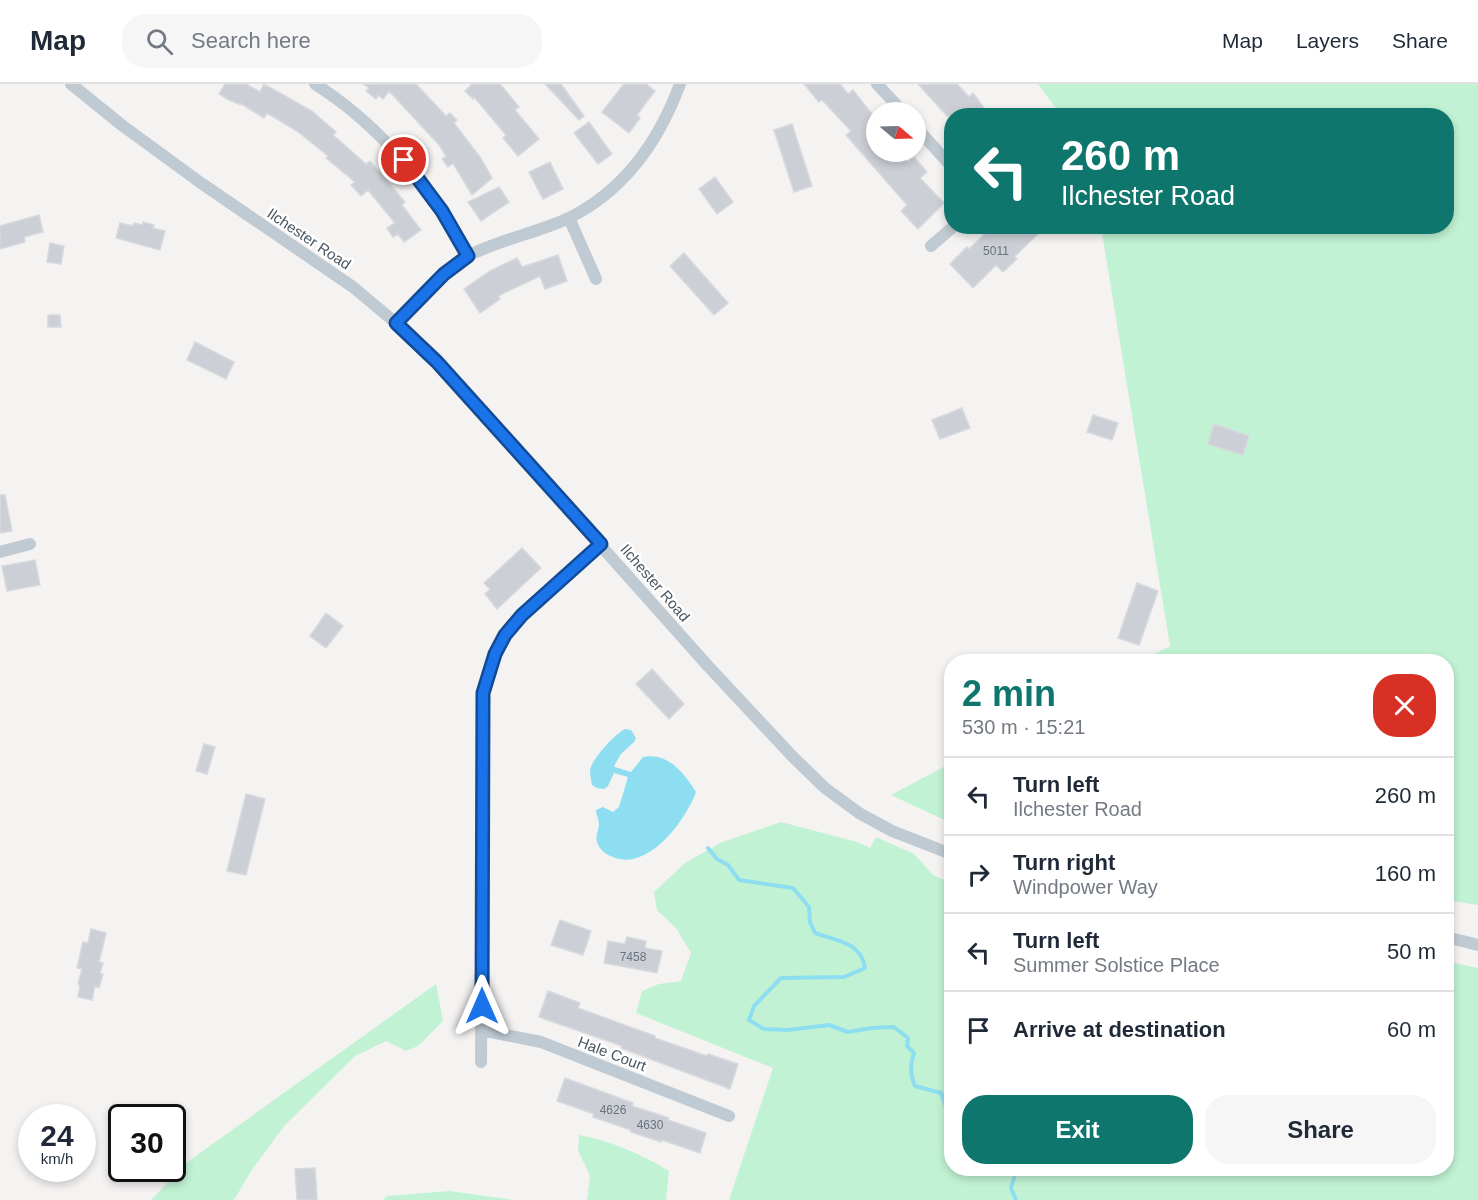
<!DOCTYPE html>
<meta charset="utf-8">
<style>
body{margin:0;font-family:Helvetica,sans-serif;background:#f6f6f7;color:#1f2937;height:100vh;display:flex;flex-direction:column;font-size:22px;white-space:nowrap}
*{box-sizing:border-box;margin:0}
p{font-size:20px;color:#747a83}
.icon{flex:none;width:33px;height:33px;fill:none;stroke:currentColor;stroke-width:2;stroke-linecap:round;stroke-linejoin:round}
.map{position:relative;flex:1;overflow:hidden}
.drawer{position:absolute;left:944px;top:570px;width:510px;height:522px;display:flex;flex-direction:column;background:#fff;border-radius:24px;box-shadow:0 3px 9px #0003}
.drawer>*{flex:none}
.banner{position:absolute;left:944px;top:24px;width:510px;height:126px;border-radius:24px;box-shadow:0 3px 9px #0003;background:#0f766e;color:#fff;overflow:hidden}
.needle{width:39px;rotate:109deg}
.fabs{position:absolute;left:866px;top:18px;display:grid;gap:12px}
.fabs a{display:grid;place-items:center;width:60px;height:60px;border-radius:50%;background:#fff;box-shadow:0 3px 9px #0003;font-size:30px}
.speed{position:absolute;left:18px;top:1020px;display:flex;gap:12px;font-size:30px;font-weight:700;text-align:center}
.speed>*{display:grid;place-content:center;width:78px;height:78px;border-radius:50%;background:#fff;box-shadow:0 3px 9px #0003;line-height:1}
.speed small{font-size:15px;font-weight:400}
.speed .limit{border:3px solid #111;border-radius:9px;background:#fff;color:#111}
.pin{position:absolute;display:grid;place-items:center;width:51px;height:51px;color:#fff;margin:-26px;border:3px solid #fff;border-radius:50%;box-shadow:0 2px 6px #0007}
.me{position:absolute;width:66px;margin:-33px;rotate:0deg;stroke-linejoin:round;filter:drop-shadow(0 0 4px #0008)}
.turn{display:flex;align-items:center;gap:21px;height:126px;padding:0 18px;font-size:27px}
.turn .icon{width:78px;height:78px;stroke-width:2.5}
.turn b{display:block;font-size:42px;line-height:51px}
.round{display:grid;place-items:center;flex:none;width:63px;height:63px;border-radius:24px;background:#f6f6f7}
.headline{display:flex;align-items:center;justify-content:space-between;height:102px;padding:0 18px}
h1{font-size:36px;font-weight:700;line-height:45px;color:#0f766e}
.cta{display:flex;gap:12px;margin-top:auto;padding:12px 18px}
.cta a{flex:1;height:69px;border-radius:24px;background:#0f766e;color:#fff;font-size:24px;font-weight:700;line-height:69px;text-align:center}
.cta a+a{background:#f6f6f7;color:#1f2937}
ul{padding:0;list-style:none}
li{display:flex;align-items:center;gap:18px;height:78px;padding:0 18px;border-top:2px solid #e0e1e3}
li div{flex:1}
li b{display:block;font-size:22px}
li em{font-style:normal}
header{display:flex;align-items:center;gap:36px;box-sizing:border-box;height:84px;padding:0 30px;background:#fff;border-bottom:2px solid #e0e1e3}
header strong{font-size:28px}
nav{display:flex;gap:33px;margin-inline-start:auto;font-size:21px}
.search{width:420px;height:54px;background:#f6f6f7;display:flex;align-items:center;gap:15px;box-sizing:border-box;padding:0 21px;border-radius:24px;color:#747a83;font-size:22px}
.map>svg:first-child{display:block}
</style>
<header>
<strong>Map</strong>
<div class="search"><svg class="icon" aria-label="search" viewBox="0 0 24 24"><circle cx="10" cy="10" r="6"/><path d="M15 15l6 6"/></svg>Search here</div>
<nav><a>Map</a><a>Layers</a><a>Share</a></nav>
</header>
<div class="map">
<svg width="1478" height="1116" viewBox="0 0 1478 1116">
<rect width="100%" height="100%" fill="#f5f2f2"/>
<!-- green -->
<path fill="#c1f2d3" d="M 1038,0 L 1478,0 L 1478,821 L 1446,816 L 1446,578 L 1141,577 L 1170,562 L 1101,143 L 1446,142 L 1446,32 L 1061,31 Z
M 951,679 L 951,739 L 891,711 Z
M 781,738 L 857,758 L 870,764 L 876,753 L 914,770 L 933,791 L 951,799 L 951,1084 L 1446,1084 L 1446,877 L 1478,884 L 1478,1116 L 729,1116 L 773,984 L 636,929 L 642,907 L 659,900 L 681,897 L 691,869 L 676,844 L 657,826 L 654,808 L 685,779 L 720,759 Z
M 436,900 L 443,937 L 418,962 L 406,967 L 386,957 L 355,972 L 284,1042 L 251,1087 L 234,1116 L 151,1116 L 186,1079 Z
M 579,1051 C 611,1057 641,1070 669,1087 L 666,1116 L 587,1116 L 590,1092 L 578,1066 Z
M 450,1107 L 514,1116 L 383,1116 L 387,1112 Z"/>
<!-- water -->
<path fill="#8ddef0" d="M 625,645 L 631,646 L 636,654 L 634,658 L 621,670 L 614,682 L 615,683 L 631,688 L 643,673 C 668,668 684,689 696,708 C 686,736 648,788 613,773 C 606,771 599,765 597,758 C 595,751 599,746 599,740 C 599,735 596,731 596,726 L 603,723 L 613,728 L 619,723 L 628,693 L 614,689 L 608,702 L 604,705 L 597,704 L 592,701 C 591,696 590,691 590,686 C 592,675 616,649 625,645 Z"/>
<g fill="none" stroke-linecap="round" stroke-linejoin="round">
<!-- stream -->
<path stroke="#8ddef0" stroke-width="4" d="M 708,764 L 717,775 L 728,781 L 739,796 L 793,804 L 809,823 L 810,838 L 815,849 C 837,857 861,858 865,884 L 844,893 L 781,894 L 754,922 L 749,936 L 764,945 L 788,946 L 829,941 L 848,948 L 872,944 L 894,943 L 908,954 L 907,962 L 914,969 C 910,981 910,990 915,1002 L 941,1009 L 951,1036
M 1016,1116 L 1011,1104 L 1017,1084"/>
</g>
<!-- building -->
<path fill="#cccfd5" stroke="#d6d9de" stroke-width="1.5" d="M 225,0 L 246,0 L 260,8 L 264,0 L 312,27 L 336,48 L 333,51 L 366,80 L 370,77 L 405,118 L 402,121 L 421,146 L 404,158 L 398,150 L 393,153 L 387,144 L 395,139 L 368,106 L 361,112 L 351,101 L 355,98 L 326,74 L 328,72 L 297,47 L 267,29 L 264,34 L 240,19 L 239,20 L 229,16 L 219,10 Z
M 363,0 L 416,0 L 446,32 L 450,29 L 457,36 L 454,39 L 480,73 L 492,94 L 472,111 L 453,79 L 448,83 L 442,75 L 446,72 L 440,62 L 389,7 L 383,15 L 378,11 L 376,15 L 366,7 L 369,4 Z
M 472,0 L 500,0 L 519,23 L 515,26 L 539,55 L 518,72 L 503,54 L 506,51 L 474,13 L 473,15 L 465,7 Z
M 545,0 L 561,0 L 584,32 L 579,36 Z
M 624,0 L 646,0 L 655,7 L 637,31 L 640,34 L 629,49 L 602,28 Z
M 804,0 L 840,0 L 848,10 L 853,6 L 876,35 L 876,68 L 899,68 L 908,78 L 914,73 L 927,88 L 920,94 L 944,119 L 918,145 L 901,127 L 907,121 L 846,51 L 851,47 L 822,16 L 819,18 Z
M 918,0 L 957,0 L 969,13 L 973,9 L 990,32 L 947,32 Z
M 589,38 L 612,70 L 598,80 L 574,49 Z
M 792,40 L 812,102 L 794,108 L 774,46 Z
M 550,78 L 563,105 L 543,115 L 529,88 Z
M 715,93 L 733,118 L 717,130 L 699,105 Z
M 499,103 L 509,118 L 481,137 L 468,118 Z
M 39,131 L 43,148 L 24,153 L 25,158 L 0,165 L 0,142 Z
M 143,138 L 154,141 L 153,144 L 165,147 L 160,166 L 116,154 L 120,139 L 133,142 L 134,139 L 142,141 Z
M 993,142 L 1046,142 L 1014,173 L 1017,175 L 1003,188 L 996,181 L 973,204 L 950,180 L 967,163 L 969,165 Z
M 50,159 L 64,162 L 61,180 L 47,178 Z
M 684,169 L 728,219 L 714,231 L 670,182 Z
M 558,171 L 567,197 L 545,205 L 540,192 L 498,212 L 500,215 L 480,229 L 464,205 L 490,187 L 517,174 L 522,183 Z
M 48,231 L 60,231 L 61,243 L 48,243 Z
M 195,258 L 234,278 L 226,295 L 187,276 Z
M 962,324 L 970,344 L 940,355 L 932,336 Z
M 1093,331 L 1118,339 L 1112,356 L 1087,348 Z
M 1214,340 L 1249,352 L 1243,371 L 1208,360 Z
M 0,411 L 5,411 L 12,447 L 0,449 Z
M 522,464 L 541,484 L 497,525 L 485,510 L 490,505 L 484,499 Z
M 35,476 L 40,501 L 7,507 L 2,482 Z
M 1137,499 L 1158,507 L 1139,561 L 1118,554 Z
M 326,529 L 343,542 L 326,564 L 310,552 Z
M 652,585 L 684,620 L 669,635 L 636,600 Z
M 204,660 L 215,663 L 207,690 L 196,687 Z
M 246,710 L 265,715 L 246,791 L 227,787 Z
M 560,836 L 591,847 L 583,871 L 551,861 Z
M 91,845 L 106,849 L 99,878 L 103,879 L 100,889 L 103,890 L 99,904 L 95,902 L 92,916 L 78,913 L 80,901 L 78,900 L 82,885 L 77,884 L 83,858 L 88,859 Z
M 627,853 L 646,857 L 645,864 L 662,867 L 657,889 L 604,879 L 608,857 L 625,860 Z
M 548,907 L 580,919 L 578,924 L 655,952 L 655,954 L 707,972 L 708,970 L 738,980 L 730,1005 L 621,964 L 622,962 L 539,933 Z
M 565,994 L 633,1019 L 632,1022 L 669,1034 L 668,1036 L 706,1049 L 700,1069 L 662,1056 L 661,1058 L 631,1048 L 631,1046 L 593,1033 L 594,1030 L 557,1017 Z
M 315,1084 L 317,1116 L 297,1116 L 295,1085 Z"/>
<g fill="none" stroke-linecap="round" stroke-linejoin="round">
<!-- minor -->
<path stroke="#c0cad2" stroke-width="12" d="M 71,0 L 123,42 L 201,99 L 353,203 L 396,239 L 437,278 L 708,582 L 793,673 L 825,704 L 859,729 L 892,747 L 951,770
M 315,0 C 384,44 428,102 468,172
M 877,0 L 903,28
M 915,42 L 951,82
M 569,134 L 596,195
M 931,162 L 954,142
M 396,239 C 418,215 441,186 470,171 C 501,155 537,149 569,134 C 625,106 659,57 680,0
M 0,468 L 30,460
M 1446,853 L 1478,861
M 481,946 L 541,958 L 729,1032
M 481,978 L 483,609 L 495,570 L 505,551 L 522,531 L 601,460"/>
</g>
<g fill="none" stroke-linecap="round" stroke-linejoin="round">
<defs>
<path id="route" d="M 404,76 L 442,127 L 468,172 L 444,190 L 396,239 L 437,278 L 601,460 L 522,531 L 505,551 L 495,570 L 483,609 L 482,922"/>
</defs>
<!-- route casing -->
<use href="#route" stroke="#114b97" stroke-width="15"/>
<!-- route -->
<use href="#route" stroke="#1a73e8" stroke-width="10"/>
</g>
<g text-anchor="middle" stroke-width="5" stroke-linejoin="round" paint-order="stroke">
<!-- number labels -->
<g font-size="12" fill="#6a747e">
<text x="996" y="171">5011</text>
<text x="633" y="877">7458</text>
<text x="613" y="1030">4626</text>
<text x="650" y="1045">4630</text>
</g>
<!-- street labels -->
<g font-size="15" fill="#495661" stroke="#fff">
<text transform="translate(309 155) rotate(34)" y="5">Ilchester Road</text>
<text transform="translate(655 499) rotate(49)" y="5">Ilchester Road</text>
<text transform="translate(612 970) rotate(21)" y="5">Hale Court</text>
</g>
</g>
</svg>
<div class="fabs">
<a><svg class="needle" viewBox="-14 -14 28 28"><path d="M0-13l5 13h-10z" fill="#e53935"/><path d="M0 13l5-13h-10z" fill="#747a83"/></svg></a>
</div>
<div class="speed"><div>24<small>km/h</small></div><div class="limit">30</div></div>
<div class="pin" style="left:404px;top:76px;background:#d93025"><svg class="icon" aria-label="arrive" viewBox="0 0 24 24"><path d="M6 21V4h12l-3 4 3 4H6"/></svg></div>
<svg class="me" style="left:482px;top:922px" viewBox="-20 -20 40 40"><path d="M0-17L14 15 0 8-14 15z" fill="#1a73e8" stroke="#fff" stroke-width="4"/></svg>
<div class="banner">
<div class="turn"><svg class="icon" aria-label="left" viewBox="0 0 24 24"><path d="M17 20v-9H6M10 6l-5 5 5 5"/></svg><div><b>260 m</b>Ilchester Road</div></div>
</div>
<section class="drawer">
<div class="headline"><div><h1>2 min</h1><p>530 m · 15:21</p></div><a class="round" style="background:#d93025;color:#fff"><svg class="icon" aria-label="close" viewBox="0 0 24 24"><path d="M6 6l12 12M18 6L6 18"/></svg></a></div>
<ul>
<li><svg class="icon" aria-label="left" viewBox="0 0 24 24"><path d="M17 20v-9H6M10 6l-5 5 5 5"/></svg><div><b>Turn left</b><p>Ilchester Road</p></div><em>260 m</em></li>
<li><svg class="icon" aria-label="right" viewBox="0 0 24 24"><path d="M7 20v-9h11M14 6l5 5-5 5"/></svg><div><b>Turn right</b><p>Windpower Way</p></div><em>160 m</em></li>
<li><svg class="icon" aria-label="left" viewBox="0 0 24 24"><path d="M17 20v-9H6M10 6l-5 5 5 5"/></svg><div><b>Turn left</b><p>Summer Solstice Place</p></div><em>50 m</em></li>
<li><svg class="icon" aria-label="arrive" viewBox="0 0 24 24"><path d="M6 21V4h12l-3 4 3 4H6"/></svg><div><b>Arrive at destination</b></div><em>60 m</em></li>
</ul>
<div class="cta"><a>Exit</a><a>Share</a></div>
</section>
</div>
